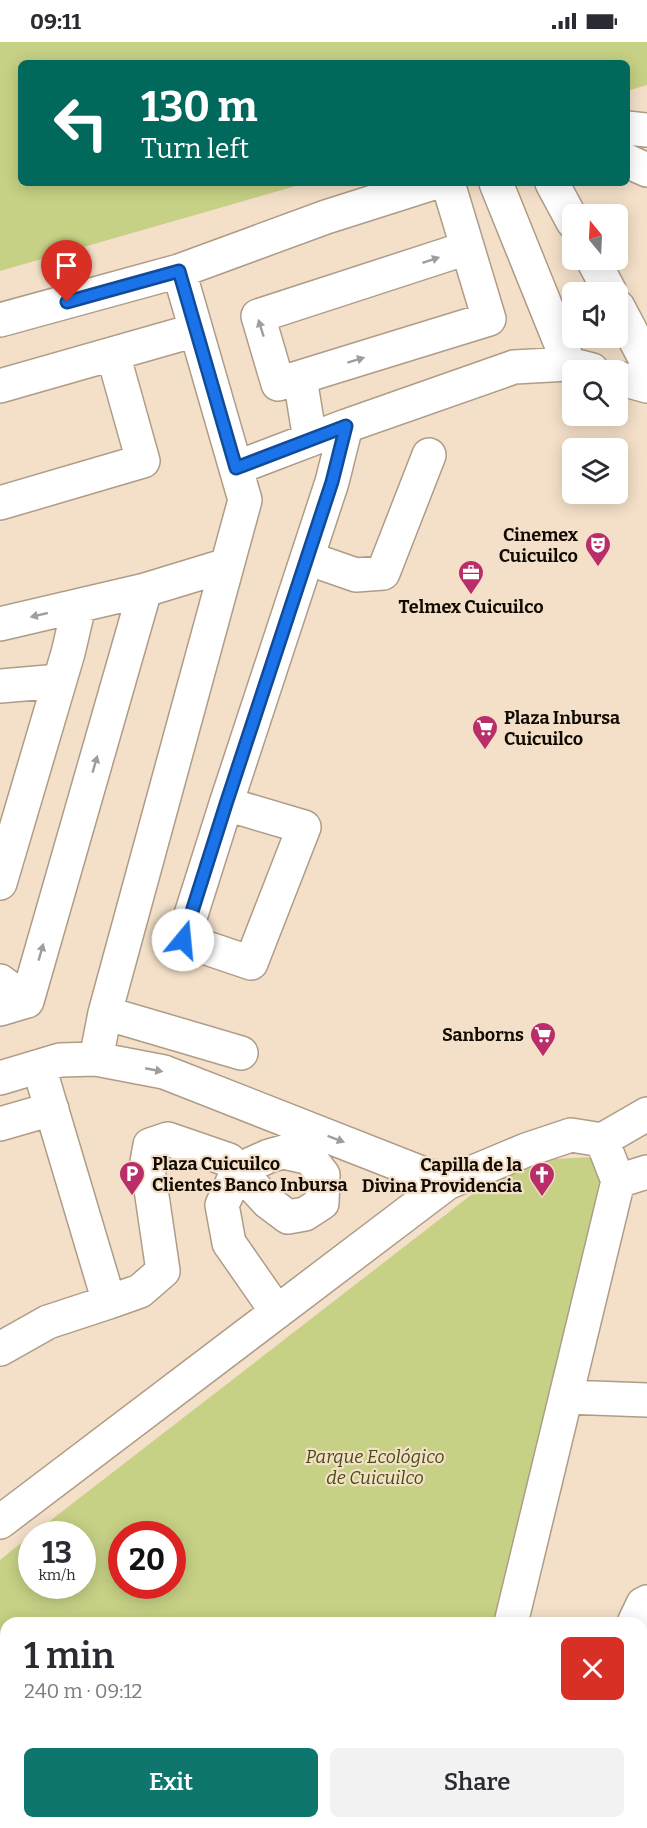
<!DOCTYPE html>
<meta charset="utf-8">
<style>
body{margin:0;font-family:Bitter,serif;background:#f2f2f3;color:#2b2b33;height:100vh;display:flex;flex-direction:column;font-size:22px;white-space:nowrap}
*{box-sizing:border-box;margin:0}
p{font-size:20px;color:#7c7c81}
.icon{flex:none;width:33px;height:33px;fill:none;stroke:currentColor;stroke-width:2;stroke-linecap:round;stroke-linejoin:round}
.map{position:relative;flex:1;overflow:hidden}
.sheet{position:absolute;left:0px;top:1575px;width:648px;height:212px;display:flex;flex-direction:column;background:#fff;border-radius:18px 18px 0 0;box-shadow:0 3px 15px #0003}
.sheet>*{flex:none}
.banner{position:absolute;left:18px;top:18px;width:612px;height:126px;border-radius:9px;box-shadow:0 3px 15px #0003;background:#00695c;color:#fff;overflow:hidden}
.needle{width:39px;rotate:342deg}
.fabs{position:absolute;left:562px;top:162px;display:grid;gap:12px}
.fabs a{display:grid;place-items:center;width:66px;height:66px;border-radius:9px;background:#fff;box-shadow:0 3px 15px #0003;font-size:30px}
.speed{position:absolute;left:18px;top:1479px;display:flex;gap:12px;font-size:30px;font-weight:700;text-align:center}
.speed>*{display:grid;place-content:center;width:78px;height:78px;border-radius:50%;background:#fff;box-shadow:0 3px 15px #0003;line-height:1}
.speed small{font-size:15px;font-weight:400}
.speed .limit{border:9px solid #d22;background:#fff;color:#111}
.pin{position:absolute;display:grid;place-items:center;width:51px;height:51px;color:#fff;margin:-62px -26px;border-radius:50% 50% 50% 0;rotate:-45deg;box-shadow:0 0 6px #0007}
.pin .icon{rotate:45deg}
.me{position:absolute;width:66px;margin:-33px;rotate:17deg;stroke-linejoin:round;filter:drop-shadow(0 0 4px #0008)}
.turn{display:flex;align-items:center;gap:21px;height:126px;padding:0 24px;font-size:27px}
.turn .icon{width:78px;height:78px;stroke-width:2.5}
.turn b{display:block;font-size:42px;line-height:51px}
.round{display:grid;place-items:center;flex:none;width:63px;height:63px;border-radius:9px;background:#f2f2f3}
.summary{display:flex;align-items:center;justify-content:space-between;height:102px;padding:0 24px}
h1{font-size:36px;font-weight:600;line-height:45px}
.cta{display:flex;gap:12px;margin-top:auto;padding:12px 24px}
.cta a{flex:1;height:69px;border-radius:9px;background:#0f766e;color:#fff;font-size:24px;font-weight:600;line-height:69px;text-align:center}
.cta a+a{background:#f2f2f3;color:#2b2b33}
.status{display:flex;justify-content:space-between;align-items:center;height:42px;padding:0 30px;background:#fff;direction:ltr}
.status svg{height:16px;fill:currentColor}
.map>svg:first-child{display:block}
</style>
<div class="status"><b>09:11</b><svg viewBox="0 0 49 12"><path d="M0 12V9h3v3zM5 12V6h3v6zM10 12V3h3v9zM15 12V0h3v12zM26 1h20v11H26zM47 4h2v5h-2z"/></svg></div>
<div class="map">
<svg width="647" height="1786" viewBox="0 0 647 1786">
<rect width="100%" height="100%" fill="#f4e0c9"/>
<!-- green -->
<path fill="#c6d185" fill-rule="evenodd" d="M 0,0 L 647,0 L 647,43 L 627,49 L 627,21 L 21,21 L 21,141 L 306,141 L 0,229 Z
M 592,1115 L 603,1146 L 498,1581 L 6,1581 L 6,1780 L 450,1781 L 449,1786 L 0,1786 L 0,1518 L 31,1493 L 32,1544 L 82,1544 L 82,1492 L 33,1492 L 471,1153 L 537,1118 ZM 122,1492 L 172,1492 L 172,1544 L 122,1544 Z"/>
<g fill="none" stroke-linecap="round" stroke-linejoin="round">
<defs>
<path id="minor" d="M 627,86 L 647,88
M 627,119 L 647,128
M 448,141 L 489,277 L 278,342 L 258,274 L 467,206
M 496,141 L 569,322
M 552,141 L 573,180
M 593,218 L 610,250
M 618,265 L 647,320
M 0,278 L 179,229 L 326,175 L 433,141
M 300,336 L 310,398
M 618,336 L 647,344
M 0,344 L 196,288
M 236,426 L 346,384 L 514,325 L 569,322 L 592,328
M 0,461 L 143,419 L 113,312
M 307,516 L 356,533 L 383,531 L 429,413
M 0,582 L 145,548 L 227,523
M 0,644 L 59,639
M 226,762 L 304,785 L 251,921 L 183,898 L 226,762 L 332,440 L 346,384
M 0,841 L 68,611 L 79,564
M 0,939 L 27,959
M 0,967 L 27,959 L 145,548
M 105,971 L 241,1011
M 96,1017 L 105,971 L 245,458 L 179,229
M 0,1036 L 60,1018 L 96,1017 L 164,1030 L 447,1141
M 0,1082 L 52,1067
M 602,1098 L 647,1072
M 618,1139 L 647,1130
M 109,1260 L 140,1249 L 163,1229 L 147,1120 L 150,1103 L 168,1097 L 229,1118 L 268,1160 L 288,1175 L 305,1172 L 322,1161 L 323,1133 L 310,1116 L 283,1110 L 269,1114 L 238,1128 L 222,1163 L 229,1201 L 277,1270
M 0,1307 L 48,1280 L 109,1260 L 39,1025
M 566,1355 L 647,1358
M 0,1480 L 447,1141 L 526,1108 L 571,1093 L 602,1098 L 618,1139 L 511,1581
M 634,1581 L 643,1562 L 647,1560
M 572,1780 L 573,1786
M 462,1786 L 463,1780"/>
</defs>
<!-- minor casing -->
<use href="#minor" stroke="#af9c87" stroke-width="36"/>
<!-- minor -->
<use href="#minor" stroke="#fff" stroke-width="33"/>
</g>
<!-- one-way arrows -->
<defs><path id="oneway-solid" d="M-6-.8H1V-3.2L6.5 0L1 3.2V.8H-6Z" transform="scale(1.5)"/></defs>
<g fill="#a09d9b">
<use href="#oneway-solid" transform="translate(431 218) rotate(-18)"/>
<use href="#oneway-solid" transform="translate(261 286) rotate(-107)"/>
<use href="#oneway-solid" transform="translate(356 318) rotate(-17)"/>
<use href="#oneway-solid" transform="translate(39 573) rotate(167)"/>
<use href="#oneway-solid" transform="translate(95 722) rotate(-74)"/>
<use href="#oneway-solid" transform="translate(41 910) rotate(-74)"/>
<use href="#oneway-solid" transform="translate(154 1028) rotate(11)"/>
<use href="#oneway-solid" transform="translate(336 1097) rotate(21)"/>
</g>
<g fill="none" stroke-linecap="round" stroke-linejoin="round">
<defs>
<path id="route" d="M 67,260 L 179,229 L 236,426 L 346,384 L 332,440 L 226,762 L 183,898"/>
</defs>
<!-- route casing -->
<use href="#route" stroke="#114b97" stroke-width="15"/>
<!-- route -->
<use href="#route" stroke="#1a73e8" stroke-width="10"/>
</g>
<!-- icons -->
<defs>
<symbol id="theatre-pin" viewBox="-11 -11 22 30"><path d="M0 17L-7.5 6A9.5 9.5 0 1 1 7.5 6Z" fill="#b92e68" stroke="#f4e0c9"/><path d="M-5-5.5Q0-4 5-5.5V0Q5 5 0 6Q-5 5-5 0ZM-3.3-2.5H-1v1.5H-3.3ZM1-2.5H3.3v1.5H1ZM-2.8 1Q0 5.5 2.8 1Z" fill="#fff"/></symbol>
<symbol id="office-pin" viewBox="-11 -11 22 30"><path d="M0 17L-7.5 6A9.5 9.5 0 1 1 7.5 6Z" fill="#b92e68" stroke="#f4e0c9"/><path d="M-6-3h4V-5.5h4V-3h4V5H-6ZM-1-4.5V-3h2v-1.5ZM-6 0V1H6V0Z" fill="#fff"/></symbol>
<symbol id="supermarket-pin" viewBox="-11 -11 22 30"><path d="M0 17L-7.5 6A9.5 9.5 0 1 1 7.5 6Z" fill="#b92e68" stroke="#f4e0c9"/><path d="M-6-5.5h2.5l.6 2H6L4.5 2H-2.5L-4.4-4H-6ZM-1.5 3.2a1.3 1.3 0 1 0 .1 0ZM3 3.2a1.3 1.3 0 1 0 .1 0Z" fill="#fff"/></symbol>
<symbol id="parking-pin" viewBox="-11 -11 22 30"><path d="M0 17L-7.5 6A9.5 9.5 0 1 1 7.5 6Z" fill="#b92e68" stroke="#f4e0c9"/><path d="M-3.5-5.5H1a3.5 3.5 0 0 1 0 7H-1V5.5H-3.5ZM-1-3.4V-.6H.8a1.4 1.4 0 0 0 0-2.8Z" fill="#fff"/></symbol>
<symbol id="church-pin" viewBox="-11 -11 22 30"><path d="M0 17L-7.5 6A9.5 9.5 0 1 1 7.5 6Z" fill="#b92e68" stroke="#f4e0c9"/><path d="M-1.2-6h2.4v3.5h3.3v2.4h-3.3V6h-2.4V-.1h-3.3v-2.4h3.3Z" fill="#fff"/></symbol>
</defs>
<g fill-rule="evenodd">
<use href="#theatre-pin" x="583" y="488" width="30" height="40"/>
<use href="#office-pin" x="456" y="516" width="30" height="40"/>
<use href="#supermarket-pin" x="470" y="671" width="30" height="40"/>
<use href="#supermarket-pin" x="528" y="978" width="30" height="40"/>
<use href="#parking-pin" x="117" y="1117" width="30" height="40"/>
<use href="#church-pin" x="527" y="1118" width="30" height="40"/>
</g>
<g text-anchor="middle" stroke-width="4.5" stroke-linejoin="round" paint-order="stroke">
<!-- poi labels -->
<g font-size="18" font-weight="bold" fill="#110b04" stroke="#f4e0c9" text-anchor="end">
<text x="578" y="499">Cinemex<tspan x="578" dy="21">Cuicuilco</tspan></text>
<text x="471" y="571" text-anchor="middle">Telmex Cuicuilco</text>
<text x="504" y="682" text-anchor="start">Plaza Inbursa<tspan x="504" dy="21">Cuicuilco</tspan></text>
<text x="524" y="999">Sanborns</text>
<text x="152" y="1128" text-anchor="start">Plaza Cuicuilco<tspan x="152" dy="21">Clientes Banco Inbursa</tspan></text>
<text x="522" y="1129">Capilla de la<tspan x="522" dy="21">Divina Providencia</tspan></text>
</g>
<!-- park labels -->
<g font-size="18" font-style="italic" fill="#464d11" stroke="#f4e0c9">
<text x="375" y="1421">Parque Ecológico<tspan x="375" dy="21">de Cuicuilco</tspan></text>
</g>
</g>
</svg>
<div class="fabs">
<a><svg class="needle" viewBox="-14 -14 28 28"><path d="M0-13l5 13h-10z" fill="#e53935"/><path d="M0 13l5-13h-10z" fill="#7c7c81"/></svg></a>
<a><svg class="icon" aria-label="sound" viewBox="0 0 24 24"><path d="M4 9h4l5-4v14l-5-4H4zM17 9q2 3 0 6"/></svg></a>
<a><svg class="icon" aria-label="search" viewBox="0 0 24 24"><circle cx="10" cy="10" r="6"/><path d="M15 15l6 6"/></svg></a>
<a><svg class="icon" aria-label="layers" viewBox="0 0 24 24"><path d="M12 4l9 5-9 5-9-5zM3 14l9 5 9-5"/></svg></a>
</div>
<div class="speed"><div>13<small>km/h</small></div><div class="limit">20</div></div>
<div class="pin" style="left:67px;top:260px;background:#d93025"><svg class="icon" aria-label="arrive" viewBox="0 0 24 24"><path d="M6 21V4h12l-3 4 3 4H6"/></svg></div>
<svg class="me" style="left:183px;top:898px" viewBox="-20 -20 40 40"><circle r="19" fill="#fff"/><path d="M0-13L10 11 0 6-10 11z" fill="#1a73e8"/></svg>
<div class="banner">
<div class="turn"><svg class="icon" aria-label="left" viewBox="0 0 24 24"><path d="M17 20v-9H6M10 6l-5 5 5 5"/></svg><div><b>130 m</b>Turn left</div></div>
</div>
<section class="sheet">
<div class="summary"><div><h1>1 min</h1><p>240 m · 09:12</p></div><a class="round" style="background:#d93025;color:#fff"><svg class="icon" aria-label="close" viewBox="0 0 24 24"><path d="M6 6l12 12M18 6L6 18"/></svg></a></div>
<div class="cta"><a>Exit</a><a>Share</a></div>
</section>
</div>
